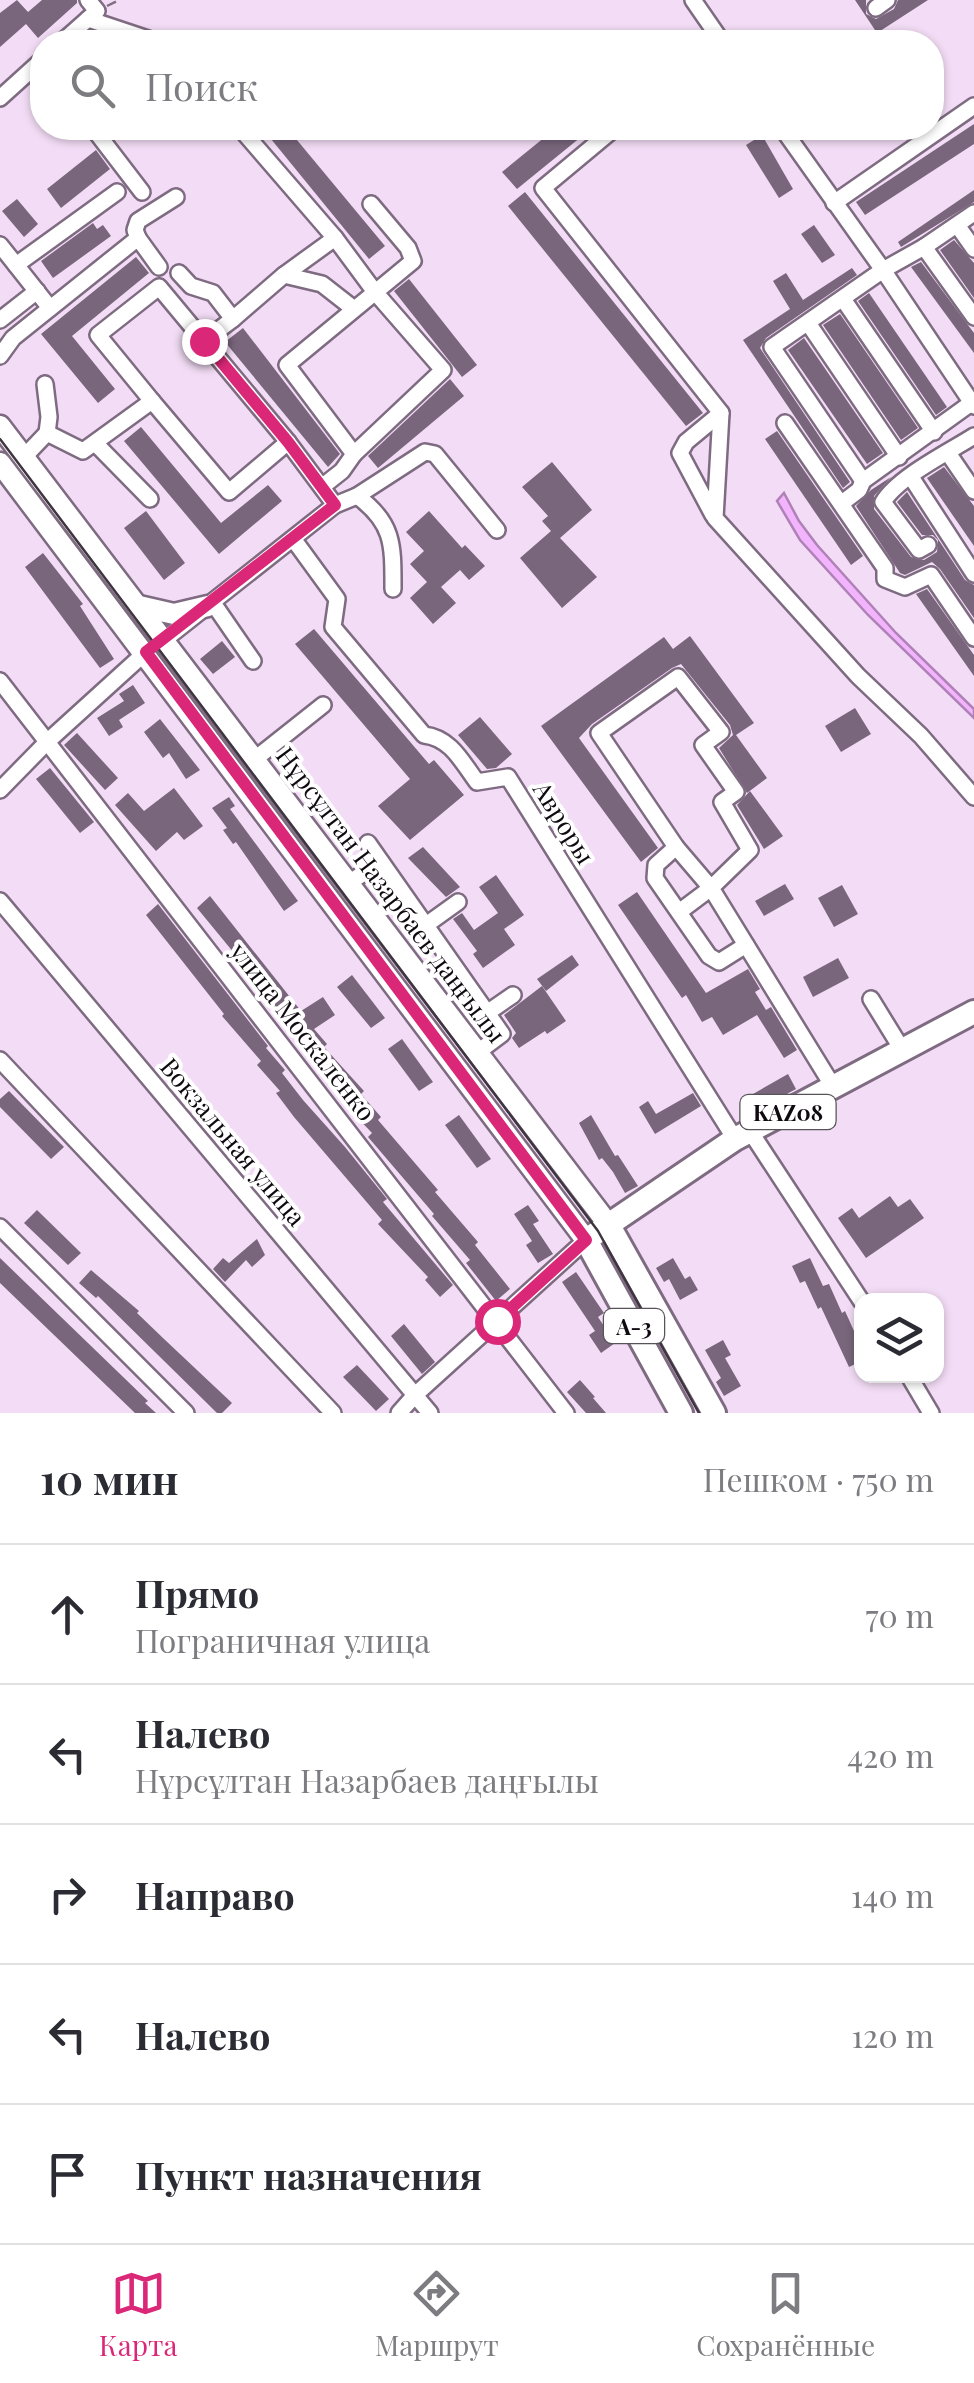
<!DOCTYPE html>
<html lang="ru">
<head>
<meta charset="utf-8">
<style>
	:root { --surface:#fff; --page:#f2f2f3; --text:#2b2b33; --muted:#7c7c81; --line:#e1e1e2; --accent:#db2777 }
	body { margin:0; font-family:"Playfair Display",serif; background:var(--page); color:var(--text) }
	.controls { position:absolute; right:30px; bottom:30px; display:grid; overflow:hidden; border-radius:20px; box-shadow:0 2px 8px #0004 }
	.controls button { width:90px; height:90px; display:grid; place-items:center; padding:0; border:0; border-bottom:2px solid var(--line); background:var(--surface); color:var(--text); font:50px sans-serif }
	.stop { position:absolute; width:30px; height:30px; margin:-22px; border:8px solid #db2777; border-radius:50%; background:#fff }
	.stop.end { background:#db2777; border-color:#fff; box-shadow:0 2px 10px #0008 }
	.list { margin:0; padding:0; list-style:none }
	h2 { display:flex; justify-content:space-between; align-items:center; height:130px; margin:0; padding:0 40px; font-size:42px }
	h2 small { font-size:32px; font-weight:400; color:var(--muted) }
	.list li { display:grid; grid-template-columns:65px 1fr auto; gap:30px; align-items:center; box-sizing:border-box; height:140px; padding:0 40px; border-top:2px solid var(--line) }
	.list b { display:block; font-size:38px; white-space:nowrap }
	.list p { margin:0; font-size:32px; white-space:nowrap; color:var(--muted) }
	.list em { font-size:32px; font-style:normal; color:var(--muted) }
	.icon { flex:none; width:55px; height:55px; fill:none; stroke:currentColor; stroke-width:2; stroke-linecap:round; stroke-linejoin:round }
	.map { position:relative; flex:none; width:974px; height:1413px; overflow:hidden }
	.search { position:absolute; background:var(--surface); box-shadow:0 2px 8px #0004; left:30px; right:30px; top:30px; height:110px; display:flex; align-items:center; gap:25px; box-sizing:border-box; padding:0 35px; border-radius:40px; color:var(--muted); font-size:38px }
	.sheet { height:830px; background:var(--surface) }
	nav { display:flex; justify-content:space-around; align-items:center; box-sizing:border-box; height:140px; border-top:2px solid var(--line); background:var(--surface); font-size:28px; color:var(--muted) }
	nav a { display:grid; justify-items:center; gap:5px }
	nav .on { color:var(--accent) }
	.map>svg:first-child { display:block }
	.water { fill:#f3b4fe; stroke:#af81b7; stroke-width:2.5 }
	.building { fill:#79667c }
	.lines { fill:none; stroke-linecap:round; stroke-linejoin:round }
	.minor-casing { stroke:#7e6b81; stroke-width:20 }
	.major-casing { stroke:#7e6b81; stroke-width:25 }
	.highway-casing { stroke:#7e6b81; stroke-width:28 }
	.path { stroke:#7d6f7f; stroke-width:2.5; stroke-dasharray:10 5; stroke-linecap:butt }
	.minor { stroke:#fff; stroke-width:15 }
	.major { stroke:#fff; stroke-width:20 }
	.highway { stroke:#fff; stroke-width:22 }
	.tram { stroke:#3e353f; stroke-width:2.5 }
	.route { stroke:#db2777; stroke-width:12 }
	.labels { text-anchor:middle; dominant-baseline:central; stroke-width:8; stroke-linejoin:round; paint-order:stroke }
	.shield { fill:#fff; stroke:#575358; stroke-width:2.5 }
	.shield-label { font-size:22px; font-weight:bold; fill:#0f0910 }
	.street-label { font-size:25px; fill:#0f0910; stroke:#fff }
</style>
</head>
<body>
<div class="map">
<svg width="974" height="1413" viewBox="0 0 974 1413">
	<rect width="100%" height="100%" fill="#f3ddf6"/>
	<path class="water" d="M784,493L799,521L817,545L896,633L974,709V718L868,615L800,540L777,501Z"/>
	<g class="building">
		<path d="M17,0L28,12L42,0H77V3L38,38L26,24L0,47V13Z"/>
		<path d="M855,0H866V14L876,19L894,9L898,0H928L877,33Z"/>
		<path d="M974,124V144L865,215L856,202Z"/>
		<path d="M262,128H287L385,246L369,259Z"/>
		<path d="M556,128H592L517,189L502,172Z"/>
		<path d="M762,135L793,189L779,198L746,145Z"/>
		<path d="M96,150L110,169L61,208L47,189Z"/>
		<path d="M974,190V202L901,247L898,242Z"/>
		<path d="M525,192L703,413L686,426L508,206Z"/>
		<path d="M17,199L38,224L24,237L2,211Z"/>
		<path d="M93,223L97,229L103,225L111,236L53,278L41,261Z"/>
		<path d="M814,225L835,255L822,263L801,234Z"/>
		<path d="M954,240L974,263V298L940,250Z"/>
		<path d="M136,257L149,273L72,336L115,389L98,403L41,334Z"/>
		<path d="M921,262L974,333V353L911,267Z"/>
		<path d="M852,268L857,275L766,338L760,348L850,482L843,488L743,340L790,309L773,281L786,273L803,300Z"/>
		<path d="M409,279L477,365L462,377L394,291Z"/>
		<path d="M869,293L947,407L936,415L858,301Z"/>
		<path d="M840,314L918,428L901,440L823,325Z"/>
		<path d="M243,328L340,454L328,467L225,342Z"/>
		<path d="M804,338L883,453L867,464L788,350Z"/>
		<path d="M450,379L464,396L378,468L368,456Z"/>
		<path d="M141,427L221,523L268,485L282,501L219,554L124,441Z"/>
		<path d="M777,431L863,556L851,565L765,439Z"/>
		<path d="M552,462L592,510L560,538L597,577L562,608L520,558L551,531L542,521L548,516L522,487Z"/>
		<path d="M944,467L974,506V546L927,478Z"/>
		<path d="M891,477L874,496V509L911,557L924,560L937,552L938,540L933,535H922L897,502L907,492L965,580L974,585V618L940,569L932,562L905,575L900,573L856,506L871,490Z"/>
		<path d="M146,511L185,563L164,580L124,528Z"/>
		<path d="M429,511L462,548L465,545L485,566L469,580L460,570L441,587L456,603L433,624L410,598L427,582L410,564L424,551L406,532Z"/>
		<path d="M43,553L83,604L80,606L114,659L100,668L25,567Z"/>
		<path d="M927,589L974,655V676L916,594Z"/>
		<path d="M314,629L429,764L434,760L464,795L410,840L378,806L410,779L295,644Z"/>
		<path d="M690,636L754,723L736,735L767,778L747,793L719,748L733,735L730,725L681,664L672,668L592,724L579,738L658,848L641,862L541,726L664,637L673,649Z"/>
		<path d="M222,641L235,657L213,674L200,659Z"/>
		<path d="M133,685L145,703L119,720L123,727L109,736L97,718L124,701L119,694Z"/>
		<path d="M855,708L871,734L841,752L825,726Z"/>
		<path d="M480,717L512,754L496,768L487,769L458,735Z"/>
		<path d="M160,719L200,770L186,779L169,753L163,758L144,732Z"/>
		<path d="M77,733L118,778L105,790L64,745Z"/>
		<path d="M50,768L94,822L80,833L36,779Z"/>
		<path d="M174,788L203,826L184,840L177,832L156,851L115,805L128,793L144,811Z"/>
		<path d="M750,791L783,836L764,849L737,805Z"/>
		<path d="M229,797L235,806L230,809L298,901L284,911L236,842L233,844L223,830L227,828L212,808Z"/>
		<path d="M423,847L460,887L446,897L408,858Z"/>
		<path d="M496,875L524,915L504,929L515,945L483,968L473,954L477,951L453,919L462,913L474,930L498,913L479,887Z"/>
		<path d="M785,884L794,899L764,916L755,901Z"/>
		<path d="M842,885L858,914L834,927L818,898Z"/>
		<path d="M637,892L706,993L748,969L760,989L755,992L766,1010L771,1007L797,1050L784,1058L757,1015L723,1035L712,1017L702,1022L686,995L682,998L618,905Z"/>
		<path d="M210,896L301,1011L323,997L335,1015L314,1029L327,1044L324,1047L364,1091L361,1094L381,1117L378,1120L438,1190L435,1192L478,1242L475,1245L510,1289L496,1301L466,1263L470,1260L432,1216L434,1214L368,1137L372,1133L352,1112L355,1109L316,1065L319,1063L259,989L262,987L197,908Z"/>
		<path d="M158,904L268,1046L266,1048L285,1070L282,1073L303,1100L345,1147L387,1199L383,1202L453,1285L440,1297L425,1280L428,1277L378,1224L382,1220L294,1117L276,1093L280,1091L257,1065L261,1061L222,1016L224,1014L146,915Z"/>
		<path d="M572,955L579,965L546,991L537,979Z"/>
		<path d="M838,958L849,978L813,997L803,977Z"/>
		<path d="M352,975L385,1018L371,1028L337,987Z"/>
		<path d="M542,986L566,1021L547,1034L545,1031L519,1048L512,1038L516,1033L504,1015Z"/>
		<path d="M402,1039L433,1082L419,1091L388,1049Z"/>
		<path d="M788,1074L796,1089L761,1108L753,1094Z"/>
		<path d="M9,1091L64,1147L51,1159L0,1107V1099Z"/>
		<path d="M693,1093L701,1106L655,1134L639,1107L648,1101L656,1114Z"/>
		<path d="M459,1115L491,1159L477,1168L445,1125Z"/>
		<path d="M591,1115L615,1156L618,1155L638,1186L625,1193L613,1172L602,1158L599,1160L579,1123Z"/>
		<path d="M890,1196L898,1207L910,1199L924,1218L866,1258L838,1218L852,1208L859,1218Z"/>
		<path d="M528,1205L539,1221L533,1224L553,1254L538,1263L526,1245L532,1241L514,1214Z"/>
		<path d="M37,1210L81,1253L68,1265L24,1223Z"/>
		<path d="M257,1239L265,1255L252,1267L246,1260L225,1282L213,1269L223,1258L229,1263Z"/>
		<path d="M0,1258L148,1401L145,1403L156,1413H135L0,1283Z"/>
		<path d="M673,1258L685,1279L690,1276L698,1290L680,1300L669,1279L664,1282L656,1268Z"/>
		<path d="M810,1258L823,1286L829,1284L842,1313L845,1311L859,1342L862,1340V1361L849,1367L821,1307L818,1309L805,1281L800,1283L792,1266Z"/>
		<path d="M91,1270L139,1311L137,1313L163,1338L232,1403L222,1413H217L98,1296L96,1298L79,1283Z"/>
		<path d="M576,1272L604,1313L598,1317L615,1343L601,1353L589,1335L595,1331L562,1282Z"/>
		<path d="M404,1324L435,1362L422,1374L391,1336Z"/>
		<path d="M723,1340L731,1355L725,1358L741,1386L724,1396L716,1382L721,1378L705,1350Z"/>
		<path d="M357,1365L389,1399L376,1411L343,1377Z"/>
		<path d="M580,1380L595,1397L593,1398L606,1413H586L567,1392Z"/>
	</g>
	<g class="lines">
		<g class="minor-casing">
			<g id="minor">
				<path d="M693,0L722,42"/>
				<path d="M876,8L887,0"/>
				<path d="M88,19L157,42"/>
				<path d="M62,42L97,11L88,0"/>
				<path d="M0,98L42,60"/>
				<path d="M93,128L142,192"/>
				<path d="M240,128L335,238L284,275"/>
				<path d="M615,128L543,188L721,413L715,518L858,676L921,736L974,797"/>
				<path d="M782,128L883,270L974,406"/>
				<path d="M834,203L974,106"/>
				<path d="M974,213L924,247L974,317"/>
				<path d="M957,225L974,249"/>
				<path d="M138,238L135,230L138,221L176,197"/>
				<path d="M335,238L375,292L443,370L354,454"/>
				<path d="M0,245L16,265L117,192"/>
				<path d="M16,265L50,308"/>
				<path d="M179,273L191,286L213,293L233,319L284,275L322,284L354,309"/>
				<path d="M843,299L934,432"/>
				<path d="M0,320L37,291"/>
				<path d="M808,323L899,457"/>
				<path d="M204,341L233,319"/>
				<path d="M0,356L13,338L138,238L159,267"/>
				<path d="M45,384L49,417L47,433"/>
				<path d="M152,401L229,492L288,442"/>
				<path d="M785,423L885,568V579L905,587L931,575L974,638"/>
				<path d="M96,444L150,499"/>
				<path d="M948,453L974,491"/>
				<path d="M24,457L47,433L83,451L152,401L98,335L159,287L288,442L335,505"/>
				<path d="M911,477L974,574"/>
				<path d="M863,481L772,347L883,270L924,247"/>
				<path d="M323,486L342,471L354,454L287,365L413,261L408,248L371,204"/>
				<path d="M357,496C394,523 393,545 393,589"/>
				<path d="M842,503L859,490L863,481L974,401"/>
				<path d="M713,515L680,453L686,442L721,413"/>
				<path d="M294,540L337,599L333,627L424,735C451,738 462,762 477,782L508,777L735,1139"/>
				<path d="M928,545L919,550L883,502C898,477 949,452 974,436"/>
				<path d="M213,603L253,661"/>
				<path d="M164,640L335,505L357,496L425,452L435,454L497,530"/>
				<path d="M0,681L566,1413"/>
				<path d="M255,759L323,705"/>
				<path d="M0,790L48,741L146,652"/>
				<path d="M368,843L502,1034L478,1052"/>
				<path d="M676,847L656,865L655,878L709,956L719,962L746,945"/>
				<path d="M350,882L381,862"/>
				<path d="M0,901L430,1413"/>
				<path d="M679,912L711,888L750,850L722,802L736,792L703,745L721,732L678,677L599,733L676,847L711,888L834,1088"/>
				<path d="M426,925L458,902"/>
				<path d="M871,999L903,1051"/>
				<path d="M487,1013L513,995"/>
				<path d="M0,1060L333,1413"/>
				<path d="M750,1131L862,1302"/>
				<path d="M0,1227L186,1413"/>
				<path d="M909,1376L931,1413"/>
				<path d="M399,1413L415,1395L586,1240"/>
			</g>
		</g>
		<g class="major-casing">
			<g id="major">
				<path d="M0,426L608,1224"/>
				<path d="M0,463L586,1240"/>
				<path d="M139,606L174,614L208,606"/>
			</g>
		</g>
		<g class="highway-casing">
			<g id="highway">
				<path d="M608,1224L714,1413"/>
				<path d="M681,1413L586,1240L735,1139L974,1012"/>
			</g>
		</g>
		<path class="path" d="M107,6L119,0"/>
		<use href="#minor" class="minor"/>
		<use href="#major" class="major"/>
		<use href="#highway" class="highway"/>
		<path class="tram" d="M0,439L598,1231L699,1413"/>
	</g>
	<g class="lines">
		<path class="route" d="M204,341L288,442L335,505L146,652L586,1240L497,1321"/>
	</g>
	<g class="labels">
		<g class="shield">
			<rect x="740.5" y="1095" width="95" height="34" rx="8"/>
			<rect x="604" y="1309" width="60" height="34" rx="8"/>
		</g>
		<g class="shield-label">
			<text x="788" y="1112">KAZ08</text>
			<text x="634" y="1326">А-3</text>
		</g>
		<g class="street-label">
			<text transform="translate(565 822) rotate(58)">Авроры</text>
			<text transform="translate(392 894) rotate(53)">Нұрсұлтан Назарбаев даңғылы</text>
			<text transform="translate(304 1031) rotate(52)">улица Москаленко</text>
			<text transform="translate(234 1141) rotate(50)">Вокзальная улица</text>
		</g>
	</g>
</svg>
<div class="controls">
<button><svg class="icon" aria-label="layers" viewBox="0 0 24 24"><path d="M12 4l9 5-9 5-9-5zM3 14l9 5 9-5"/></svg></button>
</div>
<div class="stop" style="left:497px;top:1321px"></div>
<div class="stop end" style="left:204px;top:341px"></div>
<div class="search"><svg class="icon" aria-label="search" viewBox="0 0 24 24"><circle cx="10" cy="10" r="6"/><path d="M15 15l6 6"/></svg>Поиск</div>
</div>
<section class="sheet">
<h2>10 мин<small>Пешком · 750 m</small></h2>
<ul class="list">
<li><svg class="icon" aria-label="ahead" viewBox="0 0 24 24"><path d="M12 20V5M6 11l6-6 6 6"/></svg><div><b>Прямо</b><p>Пограничная улица</p></div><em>70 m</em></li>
<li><svg class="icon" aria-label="left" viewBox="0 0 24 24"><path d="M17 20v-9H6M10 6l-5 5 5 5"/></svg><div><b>Налево</b><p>Нұрсұлтан Назарбаев даңғылы</p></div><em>420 m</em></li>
<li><svg class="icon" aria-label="right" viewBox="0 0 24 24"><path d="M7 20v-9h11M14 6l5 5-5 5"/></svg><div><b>Направо</b></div><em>140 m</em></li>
<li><svg class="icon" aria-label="left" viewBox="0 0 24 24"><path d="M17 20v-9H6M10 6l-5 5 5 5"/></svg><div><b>Налево</b></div><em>120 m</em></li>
<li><svg class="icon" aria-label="arrive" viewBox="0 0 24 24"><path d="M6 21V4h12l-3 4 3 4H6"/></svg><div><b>Пункт назначения</b></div></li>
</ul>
</section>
<nav>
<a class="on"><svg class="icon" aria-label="map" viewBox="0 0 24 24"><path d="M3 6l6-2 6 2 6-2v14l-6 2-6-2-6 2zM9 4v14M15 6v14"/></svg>Карта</a>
<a><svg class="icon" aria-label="directions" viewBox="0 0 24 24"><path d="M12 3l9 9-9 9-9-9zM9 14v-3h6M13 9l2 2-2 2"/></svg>Маршрут</a>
<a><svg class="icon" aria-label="saved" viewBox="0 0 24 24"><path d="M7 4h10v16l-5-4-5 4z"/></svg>Сохранённые</a>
</nav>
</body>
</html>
